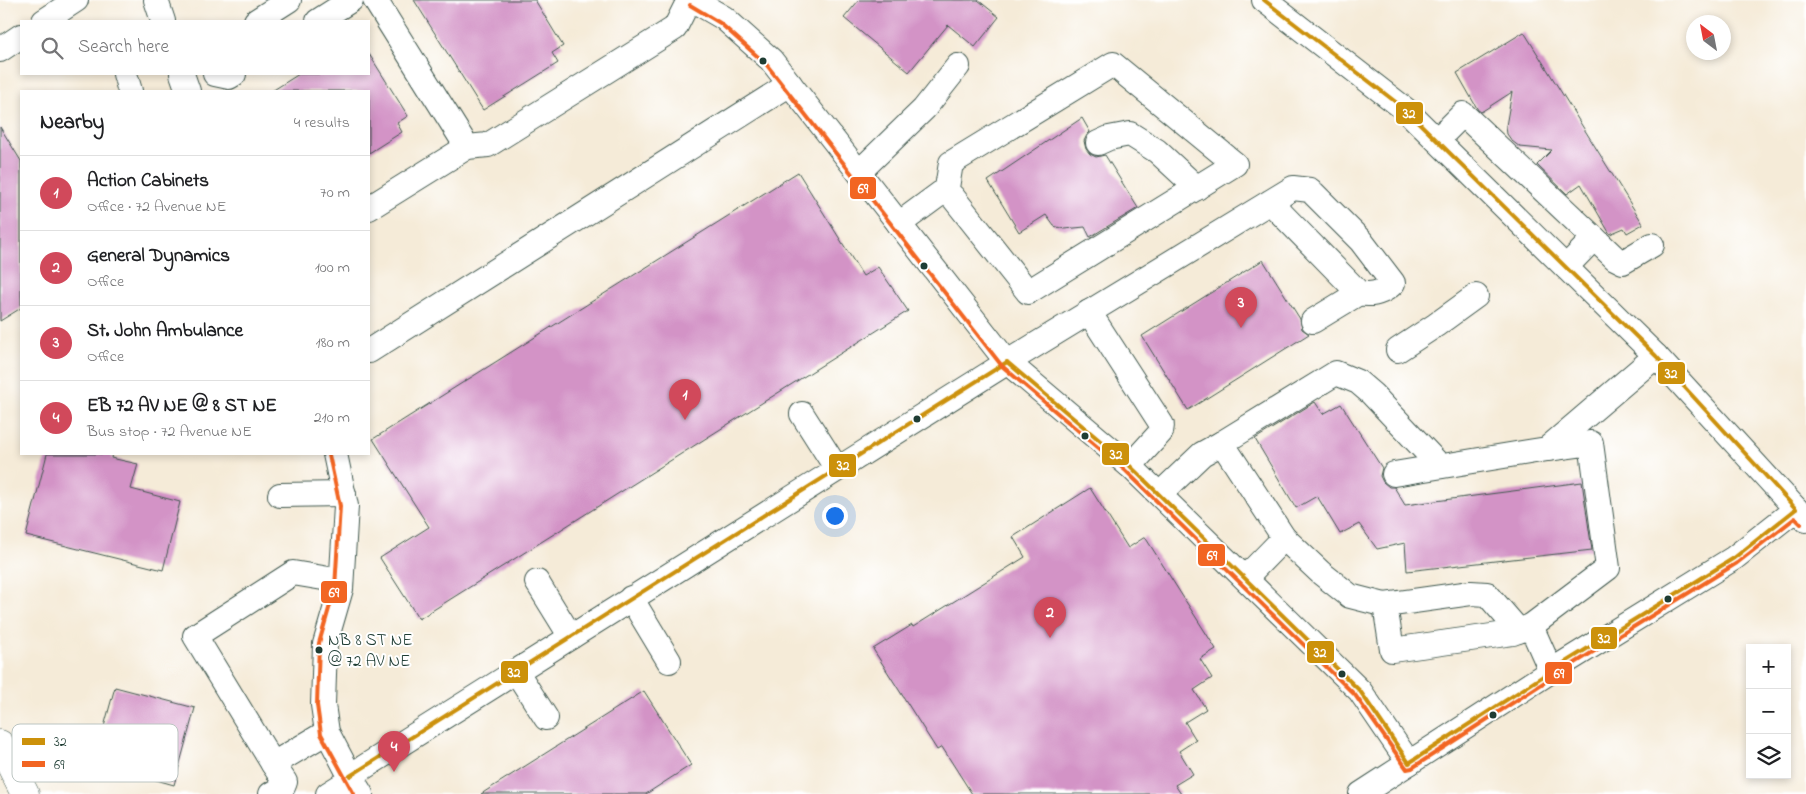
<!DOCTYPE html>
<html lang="en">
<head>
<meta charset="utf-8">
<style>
	:root { --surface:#fff; --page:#f2f2f2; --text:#202124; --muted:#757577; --line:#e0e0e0; --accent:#d1495b }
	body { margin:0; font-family:"Indie Flower",sans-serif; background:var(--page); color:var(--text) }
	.controls { position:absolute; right:15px; bottom:15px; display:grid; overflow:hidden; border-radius:0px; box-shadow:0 2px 8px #0003 }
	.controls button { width:45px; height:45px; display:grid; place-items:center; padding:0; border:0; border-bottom:1px solid var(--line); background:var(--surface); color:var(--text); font:25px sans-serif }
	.compass { position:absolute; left:1686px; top:15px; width:45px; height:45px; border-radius:50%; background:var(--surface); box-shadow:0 2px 8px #0003; rotate:328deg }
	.you { position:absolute; left:834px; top:515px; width:18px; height:18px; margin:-12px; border:4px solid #fff; border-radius:50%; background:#1a73e8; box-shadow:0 0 0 8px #1a73e833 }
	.badge { display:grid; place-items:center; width:32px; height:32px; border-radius:50%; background:var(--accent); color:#fff; font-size:16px; font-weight:700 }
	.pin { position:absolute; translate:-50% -41px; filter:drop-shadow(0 1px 2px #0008) }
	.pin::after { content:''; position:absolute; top:26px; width:18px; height:15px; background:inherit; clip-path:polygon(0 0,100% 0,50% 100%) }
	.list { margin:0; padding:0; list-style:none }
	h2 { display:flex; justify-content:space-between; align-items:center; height:65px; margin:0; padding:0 20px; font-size:21px }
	h2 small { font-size:16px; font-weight:400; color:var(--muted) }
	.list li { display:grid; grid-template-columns:32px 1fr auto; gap:15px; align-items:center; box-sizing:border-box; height:75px; padding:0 20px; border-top:1px solid var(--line) }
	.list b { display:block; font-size:19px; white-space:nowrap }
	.list p { margin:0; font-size:16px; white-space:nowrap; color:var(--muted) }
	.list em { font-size:16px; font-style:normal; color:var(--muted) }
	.icon { flex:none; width:28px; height:28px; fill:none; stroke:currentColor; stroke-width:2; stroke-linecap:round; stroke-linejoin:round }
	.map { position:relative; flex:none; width:1806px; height:794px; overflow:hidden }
	.search { position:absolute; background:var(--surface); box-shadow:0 2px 8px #0003; left:20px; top:20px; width:350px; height:55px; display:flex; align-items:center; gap:12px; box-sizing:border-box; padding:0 18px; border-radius:0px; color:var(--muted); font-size:19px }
	.panel { position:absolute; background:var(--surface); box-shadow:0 2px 8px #0003; left:20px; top:90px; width:350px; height:365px; border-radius:0px }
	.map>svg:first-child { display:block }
	.building { fill:#d393c6 }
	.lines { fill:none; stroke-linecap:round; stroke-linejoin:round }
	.minor-casing { stroke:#3f574d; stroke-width:26 }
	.highway-casing { stroke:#3f574d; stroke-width:29 }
	.minor { stroke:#fff; stroke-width:24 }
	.highway { stroke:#fff; stroke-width:28 }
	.bus-1-casing { stroke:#fff; stroke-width:8 }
	.bus-2-casing { stroke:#fff; stroke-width:8 }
	.bus-1 { stroke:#cc910a; stroke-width:4 }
	.bus-2 { stroke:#f26522; stroke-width:4 }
	.bus-dot { fill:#1f3d34; stroke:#fff; stroke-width:2 }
	.labels { text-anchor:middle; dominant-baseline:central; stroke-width:4; stroke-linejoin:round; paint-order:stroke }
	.bus-label { font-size:17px; fill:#1f3d34; stroke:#fff; text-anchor:start }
	.key { fill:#fff; stroke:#bcc5c2; stroke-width:1 }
	.key-label { font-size:14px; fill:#1f3d34 }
	.line-badge { stroke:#fff; stroke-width:2 }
	.badge-label { font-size:14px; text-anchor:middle; font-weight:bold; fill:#fff }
</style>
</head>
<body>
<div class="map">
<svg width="1806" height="794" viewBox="0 0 1806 794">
	<rect width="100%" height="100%" fill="#fff"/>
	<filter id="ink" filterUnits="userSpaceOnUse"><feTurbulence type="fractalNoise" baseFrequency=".02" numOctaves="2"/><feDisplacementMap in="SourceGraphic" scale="10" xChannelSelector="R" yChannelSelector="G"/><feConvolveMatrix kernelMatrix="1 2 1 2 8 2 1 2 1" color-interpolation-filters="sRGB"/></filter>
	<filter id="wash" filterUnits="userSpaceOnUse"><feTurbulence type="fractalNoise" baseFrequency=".0096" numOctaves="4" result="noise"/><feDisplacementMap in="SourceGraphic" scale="20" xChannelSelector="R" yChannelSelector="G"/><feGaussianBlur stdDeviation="1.12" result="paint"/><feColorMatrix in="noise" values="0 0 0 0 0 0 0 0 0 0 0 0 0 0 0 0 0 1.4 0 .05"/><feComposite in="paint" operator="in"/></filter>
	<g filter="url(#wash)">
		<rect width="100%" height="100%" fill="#f5ebd8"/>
		<g id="blocks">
			<g class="building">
				<path d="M414,0H535L563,46L552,53L558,63L483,110Z"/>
				<path d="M859,0H978L999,17L975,47L948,25L909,72L844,18Z"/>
				<path d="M1524,32L1643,224L1627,233L1624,228L1610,234L1581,184L1567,194L1537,165L1552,150L1520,147L1512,141L1507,134L1506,126L1512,92L1481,112L1478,110L1457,73Z"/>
				<path d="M369,54L408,116L397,123L402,132L369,153V91H272L299,74H369Z"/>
				<path d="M1082,118L1090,132L1087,135L1084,141L1086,149L1090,154L1096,157L1105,155L1138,208L1090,237L1085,227L1064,229L1054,226L1046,215L1019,232L988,181Z"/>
				<path d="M0,127L21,161V308L0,321Z"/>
				<path d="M798,172L863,276L878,267L908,311L419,619L380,558L429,527L373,439Z"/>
				<path d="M1263,260L1300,319L1302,329L1309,334L1188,410L1142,336Z"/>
				<path d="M1315,402L1323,414L1341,404L1382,468L1380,476L1383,482L1389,487H1394L1405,505L1582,482L1592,550L1407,571L1405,543L1377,549L1359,524L1340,534L1317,496L1296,508L1255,439Z"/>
				<path d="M47,454H112L111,458L138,464L131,489L180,502L163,570L26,536Z"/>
				<path d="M1090,488L1128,548L1145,537L1216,649L1200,659L1212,678L1194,690L1206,709L1185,722L1196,740L1179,751L1193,774L1175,785L1181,794H972L942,747L937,750L873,649L912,625L913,627L1025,557L1013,537Z"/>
				<path d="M115,687L195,708L174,785L135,774L143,744L102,734Z"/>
				<path d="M644,691L691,765L646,794H481Z"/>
			</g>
		</g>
	</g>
	<g filter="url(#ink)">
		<use href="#blocks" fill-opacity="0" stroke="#3f574d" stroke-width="1"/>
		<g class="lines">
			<g class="minor-casing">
				<g id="minor">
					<path d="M156,0L163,21"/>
					<path d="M375,0L467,147"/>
					<path d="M693,0L724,18L771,60L1007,362L1130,466L1360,691L1409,763"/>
					<path d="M1264,0L1406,110L1656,356L1806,520"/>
					<path d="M44,21L76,0"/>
					<path d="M256,21L289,0"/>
					<path d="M318,21L351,0"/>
					<path d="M0,50L21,36"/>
					<path d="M125,74L130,91"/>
					<path d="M182,74L188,91"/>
					<path d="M215,74L229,77L234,74"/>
					<path d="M1437,140L1463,114L1594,238L1566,267"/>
					<path d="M1098,143L1109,138L1130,134L1157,151L1197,188"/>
					<path d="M859,172L924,109L958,66"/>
					<path d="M369,208L467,147L488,145L675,28L689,0"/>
					<path d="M899,224L941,193L952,196L1028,292L1235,164L1113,64L951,163L946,194"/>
					<path d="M1594,238L1615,258L1623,262L1652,245"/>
					<path d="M1089,312L1162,425L1161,432L1130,466"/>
					<path d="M1313,321L1359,293"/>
					<path d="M1398,350L1436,325L1476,296"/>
					<path d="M369,351L790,84"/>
					<path d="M802,414L837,469"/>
					<path d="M335,454L346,506L341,589L325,644L323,705L327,732L350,776L361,794"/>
					<path d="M1440,466L1372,394L1358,382L1336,373L1222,443L1284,538L1321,573L1350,596L1385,605L1392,650L1513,633L1531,626L1608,568L1591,443L1547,449"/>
					<path d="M1394,474L1547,449L1656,356"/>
					<path d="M1160,494L1202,454L1222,443"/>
					<path d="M280,495L344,494"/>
					<path d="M1245,578L1284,538"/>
					<path d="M537,582L571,637"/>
					<path d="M631,598L669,661"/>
					<path d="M1385,605L1471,593L1487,594L1519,631"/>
					<path d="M1531,626L1551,671"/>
					<path d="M516,671L546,718"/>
					<path d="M327,732L273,764L195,636L293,573L341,581"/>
					<path d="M350,776L1019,355L1293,188L1310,190L1361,241L1393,283C1383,293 1372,296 1359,293L1270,202"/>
					<path d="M271,794L283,787L285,782L273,764"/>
					<path d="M328,794L352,779"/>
					<path d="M1361,794L1551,671L1734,558L1796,509"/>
				</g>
			</g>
			<g class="highway-casing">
				<path id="highway" d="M0,744L25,794"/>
			</g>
			<use href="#minor" class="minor"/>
			<use href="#highway" class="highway"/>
			<g class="bus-1-casing">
				<g id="bus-1">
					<path d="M1264,0L1406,110L1656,356L1796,509"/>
					<path d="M1007,362L1130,466L1360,691L1409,763"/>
					<path d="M1409,763L1551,671L1734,558L1796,509"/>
					<path d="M350,776L1007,362"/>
				</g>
			</g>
			<g class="bus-2-casing">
				<g id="bus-2">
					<path d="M690,5L720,23L766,64L1002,366L1126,471L1355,695L1407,769L1412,768L1554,676L1737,563L1795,518L1801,524"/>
					<path d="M329,455L340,506L335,588L319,643L317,705L321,734L354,794"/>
				</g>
			</g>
			<use href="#bus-1" class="bus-1"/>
			<use href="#bus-2" class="bus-2"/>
		</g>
	</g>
	<g class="bus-dot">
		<circle cx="763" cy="61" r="4.5"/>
		<circle cx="924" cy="266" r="4.5"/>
		<circle cx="917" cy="419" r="4.5"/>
		<circle cx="1085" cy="436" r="4.5"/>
		<circle cx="1668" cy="599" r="4.5"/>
		<circle cx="319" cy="650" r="4.5"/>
		<circle cx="1342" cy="674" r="4.5"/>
		<circle cx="1493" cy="715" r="4.5"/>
	</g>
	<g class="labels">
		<g class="bus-label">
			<text x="328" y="640">NB 8 ST NE<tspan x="328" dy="21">@ 72 AV NE</tspan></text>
		</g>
	</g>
	<rect x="12" y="724" width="166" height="58" rx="8" class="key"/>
	<rect x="22" y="738" width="23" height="7" fill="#cc910a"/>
	<rect x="22" y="761" width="23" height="6" fill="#f26522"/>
	<g class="key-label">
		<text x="54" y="746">32</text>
		<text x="54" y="769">69</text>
	</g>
	<g class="line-badge">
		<rect x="1395" y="101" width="29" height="24" rx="5" fill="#cc910a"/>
		<rect x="849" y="176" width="28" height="24" rx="5" fill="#f26522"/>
		<rect x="1657" y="361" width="29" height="24" rx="5" fill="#cc910a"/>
		<rect x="1101" y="442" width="29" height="24" rx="5" fill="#cc910a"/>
		<rect x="828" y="453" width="29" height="25" rx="5" fill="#cc910a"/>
		<rect x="1197" y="543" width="29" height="24" rx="5" fill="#f26522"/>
		<rect x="320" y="580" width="28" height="24" rx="5" fill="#f26522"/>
		<rect x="1590" y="626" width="28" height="24" rx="5" fill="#cc910a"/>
		<rect x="1306" y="640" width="29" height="24" rx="5" fill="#cc910a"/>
		<rect x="500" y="660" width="29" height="24" rx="5" fill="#cc910a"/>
		<rect x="1544" y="661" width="29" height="24" rx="5" fill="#f26522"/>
	</g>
	<g class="badge-label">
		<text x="1409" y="118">32</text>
		<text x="863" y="193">69</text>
		<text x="1671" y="378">32</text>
		<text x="1116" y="459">32</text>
		<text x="843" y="470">32</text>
		<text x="1212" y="560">69</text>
		<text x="334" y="597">69</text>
		<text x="1604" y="643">32</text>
		<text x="1320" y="657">32</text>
		<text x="514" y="677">32</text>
		<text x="1559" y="678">69</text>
	</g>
</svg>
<div class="controls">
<button>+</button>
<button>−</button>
<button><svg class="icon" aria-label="layers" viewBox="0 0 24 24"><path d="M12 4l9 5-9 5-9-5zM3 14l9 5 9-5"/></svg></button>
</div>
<svg class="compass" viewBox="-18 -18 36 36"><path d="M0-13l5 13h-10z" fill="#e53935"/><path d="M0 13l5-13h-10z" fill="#757577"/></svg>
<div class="you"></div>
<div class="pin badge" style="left:685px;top:420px">1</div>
<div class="pin badge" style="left:1050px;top:638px">2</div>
<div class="pin badge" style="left:1241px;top:328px">3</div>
<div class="pin badge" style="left:394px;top:772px">4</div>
<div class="search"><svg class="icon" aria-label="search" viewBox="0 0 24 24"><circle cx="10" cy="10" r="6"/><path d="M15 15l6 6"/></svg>Search here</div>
<section class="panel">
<h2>Nearby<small>4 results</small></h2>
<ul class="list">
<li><span class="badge">1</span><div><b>Action Cabinets</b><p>Office · 72 Avenue NE</p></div><em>70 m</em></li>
<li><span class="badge">2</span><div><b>General Dynamics</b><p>Office</p></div><em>100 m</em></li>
<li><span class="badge">3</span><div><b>St. John Ambulance</b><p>Office</p></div><em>180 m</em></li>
<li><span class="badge">4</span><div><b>EB 72 AV NE @ 8 ST NE</b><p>Bus stop · 72 Avenue NE</p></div><em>210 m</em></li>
</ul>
</section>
</div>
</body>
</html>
